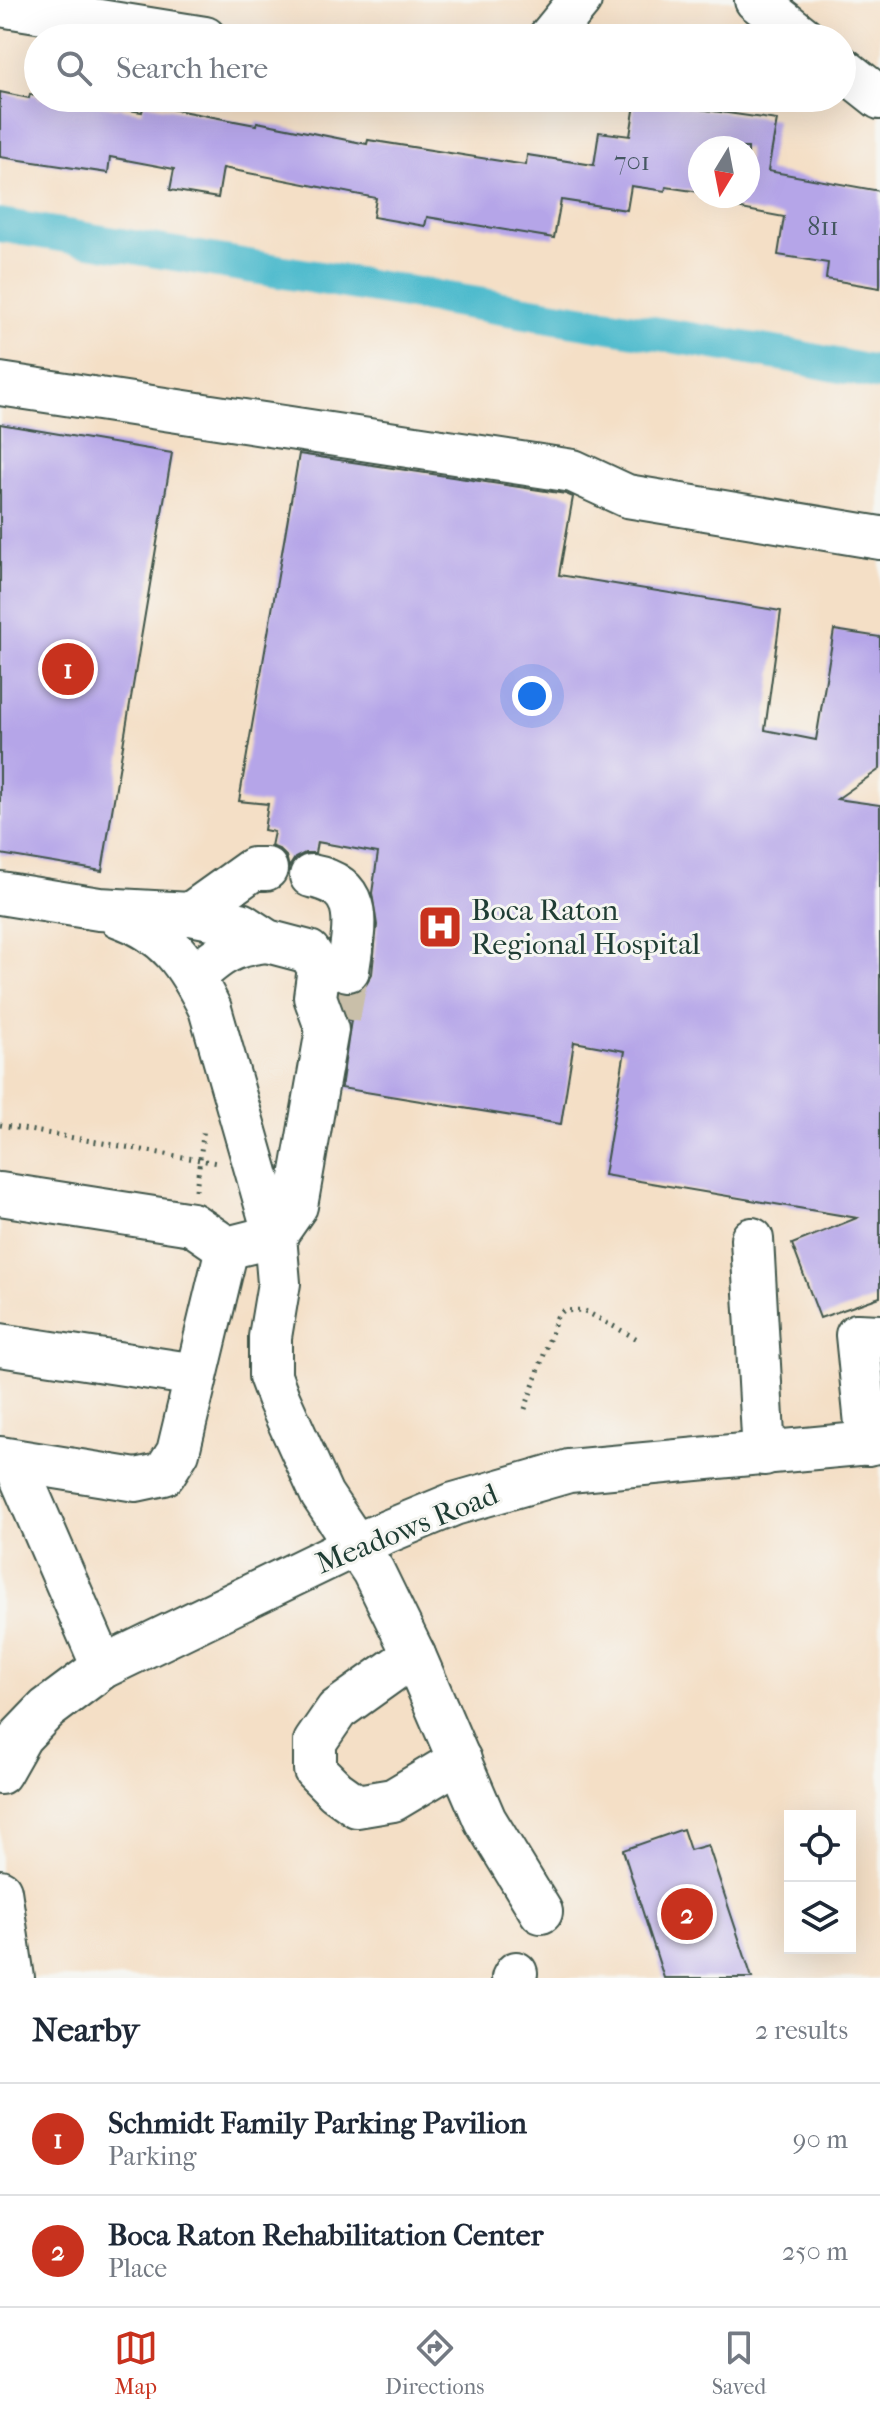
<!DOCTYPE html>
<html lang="en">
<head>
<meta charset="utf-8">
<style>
	:root { --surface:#fff; --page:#f6f6f7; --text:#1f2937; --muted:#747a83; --line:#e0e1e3; --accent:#c8321e }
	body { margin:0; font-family:"IM FELL French Canon",serif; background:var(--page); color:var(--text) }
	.controls { position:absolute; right:24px; bottom:24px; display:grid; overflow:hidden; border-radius:0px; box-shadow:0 8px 32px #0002 }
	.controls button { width:72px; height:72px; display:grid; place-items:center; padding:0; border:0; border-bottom:2px solid var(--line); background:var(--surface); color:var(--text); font:40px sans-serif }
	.compass { position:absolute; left:688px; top:136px; width:72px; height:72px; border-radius:50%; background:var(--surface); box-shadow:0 8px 32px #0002; rotate:190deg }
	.you { position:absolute; left:532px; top:696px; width:28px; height:28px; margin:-20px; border:6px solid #fff; border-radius:50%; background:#1a73e8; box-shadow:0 0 0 12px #1a73e833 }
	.badge { display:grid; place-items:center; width:52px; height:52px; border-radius:50%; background:var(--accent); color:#fff; font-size:26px; font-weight:700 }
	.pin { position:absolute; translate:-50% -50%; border:4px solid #fff; box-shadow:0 2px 8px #0006 }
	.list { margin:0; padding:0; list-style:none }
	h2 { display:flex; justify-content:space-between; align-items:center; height:104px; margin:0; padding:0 32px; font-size:34px }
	h2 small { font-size:26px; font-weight:400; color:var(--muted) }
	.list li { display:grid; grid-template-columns:52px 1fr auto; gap:24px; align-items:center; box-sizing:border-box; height:112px; padding:0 32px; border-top:2px solid var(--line) }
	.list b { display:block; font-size:30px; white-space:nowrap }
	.list p { margin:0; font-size:26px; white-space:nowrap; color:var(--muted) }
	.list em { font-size:26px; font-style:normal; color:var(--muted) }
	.icon { flex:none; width:44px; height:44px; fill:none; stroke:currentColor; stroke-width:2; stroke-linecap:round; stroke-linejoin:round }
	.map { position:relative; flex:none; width:880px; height:1978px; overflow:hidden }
	.search { position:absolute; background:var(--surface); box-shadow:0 8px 32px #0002; left:24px; right:24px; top:24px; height:88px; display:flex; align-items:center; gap:20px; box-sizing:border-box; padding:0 28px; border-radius:44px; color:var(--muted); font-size:30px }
	.sheet { height:328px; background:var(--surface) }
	nav { display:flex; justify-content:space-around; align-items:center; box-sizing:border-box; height:112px; border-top:2px solid var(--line); background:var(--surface); font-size:22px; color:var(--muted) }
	nav a { display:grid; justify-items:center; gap:4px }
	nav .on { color:var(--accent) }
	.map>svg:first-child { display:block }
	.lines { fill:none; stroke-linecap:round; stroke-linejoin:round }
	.canal { stroke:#50bbcd; stroke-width:34 }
	.building { fill:#b5a5e8 }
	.minor-tunnel { stroke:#c9bfa9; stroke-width:42; stroke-dasharray:42 21; stroke-linecap:butt }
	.minor-casing { stroke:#3f554a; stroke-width:46 }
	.path { stroke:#3f554a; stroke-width:5; stroke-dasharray:2 6; stroke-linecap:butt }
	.minor { stroke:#fff; stroke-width:42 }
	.labels { text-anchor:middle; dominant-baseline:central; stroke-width:6; stroke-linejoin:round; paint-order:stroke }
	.number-label { font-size:26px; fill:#445761 }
	.poi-label { font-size:30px; fill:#1f3d34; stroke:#f6f6f2; text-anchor:start }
	.street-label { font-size:30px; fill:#1f3d34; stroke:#f6f6f2 }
</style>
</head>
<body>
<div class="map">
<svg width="880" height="1978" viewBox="0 0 880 1978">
	<rect width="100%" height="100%" fill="#f6f6f2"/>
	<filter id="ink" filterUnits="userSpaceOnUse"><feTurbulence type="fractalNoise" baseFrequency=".0125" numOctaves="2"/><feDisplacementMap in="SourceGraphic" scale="16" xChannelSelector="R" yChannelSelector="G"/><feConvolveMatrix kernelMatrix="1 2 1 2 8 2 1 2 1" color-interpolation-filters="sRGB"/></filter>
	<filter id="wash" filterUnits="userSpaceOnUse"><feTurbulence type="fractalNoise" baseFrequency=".006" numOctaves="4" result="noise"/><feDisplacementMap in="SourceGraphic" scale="32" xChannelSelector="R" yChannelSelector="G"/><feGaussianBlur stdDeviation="1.8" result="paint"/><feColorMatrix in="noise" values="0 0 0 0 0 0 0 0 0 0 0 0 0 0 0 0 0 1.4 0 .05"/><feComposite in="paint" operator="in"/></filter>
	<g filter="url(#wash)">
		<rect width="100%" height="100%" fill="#f4dfc6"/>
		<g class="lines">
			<path class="canal" d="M0,225L792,356L880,374"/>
		</g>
		<g id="blocks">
			<g class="building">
				<path d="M0,92L29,98L30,94L38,96V98H53L142,112L144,104L256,125L257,122L367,144L368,140L526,165L527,155L594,165L599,132L630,136L636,98H680L678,106L777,120L768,171L880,191V288L826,279L828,263L778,255L784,217L731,207L732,198L723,196H748V148H700V192L666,187L665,191L631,186L627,210L561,200L554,238L427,217L425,226L373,217L376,198L223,168L218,198L170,190L174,169L110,157L108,173L0,157Z"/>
				<path d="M0,424L172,453L102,871L0,854Z"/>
				<path d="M299,454L566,494L573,497L559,575L781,611L765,730L816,740L834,630L880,637V769L837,799L880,805V1297L820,1318L792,1244L857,1218L604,1175L625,1051L574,1042L561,1124L341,1088L351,1020H349L340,992H358L366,985L372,974L377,925L372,893L378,853L317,842L315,853H305L295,858L289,867L286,856L279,849L271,846L274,832L264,830L268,804L239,801Z"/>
				<path d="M683,1829L690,1850L708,1845L752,1978H664L623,1850Z"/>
			</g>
		</g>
	</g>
	<g filter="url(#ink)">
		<use href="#blocks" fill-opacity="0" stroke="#3f554a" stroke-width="2"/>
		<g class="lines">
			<path class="minor-tunnel" d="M339,1018L348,970"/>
			<g class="minor-casing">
				<g id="minor">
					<path d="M756,0L804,38"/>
					<path d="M0,5L205,38"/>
					<path d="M549,38L580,0"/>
					<path d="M842,68L880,98"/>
					<path d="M0,384L573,471L627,496L880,538"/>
					<path d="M311,876C366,886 354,926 348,970"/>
					<path d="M0,893L99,909L190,914L241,924L267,941L309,952L319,968L315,997L327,1030L296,1206L275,1236"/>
					<path d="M190,914L253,869H266"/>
					<path d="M119,916C168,933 188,964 210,1009L275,1236"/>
					<path d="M194,977C220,953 232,945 267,941"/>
					<path d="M0,1194L192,1224L227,1248"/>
					<path d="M752,1239L764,1454"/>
					<path d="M0,1345L196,1375"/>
					<path d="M868,1444L857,1335L880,1336"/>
					<path d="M0,1458L136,1480L164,1474L178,1452L227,1248L275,1236L279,1283L270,1337V1376L279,1400L322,1495L373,1571L414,1655L485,1820L541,1912"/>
					<path d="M14,1461L103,1667"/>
					<path d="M414,1655L337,1710L315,1742V1770L336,1791L357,1806L393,1800L460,1760"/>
					<path d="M0,1773L21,1736L47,1709L103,1667L355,1545L454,1504L569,1471L880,1442"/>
					<path d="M0,1891L13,1978"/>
					<path d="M513,1978L516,1973"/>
				</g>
			</g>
			<g class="path">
				<path d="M0,1125L217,1163"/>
				<path d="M196,1190L204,1128"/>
				<path d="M525,1409L557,1317L563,1311L583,1310L641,1341"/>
			</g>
			<use href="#minor" class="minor"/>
		</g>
	</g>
	<defs>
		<g id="hospital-square" transform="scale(2.3)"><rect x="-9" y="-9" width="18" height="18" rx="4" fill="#c8321e" stroke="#f6f6f2"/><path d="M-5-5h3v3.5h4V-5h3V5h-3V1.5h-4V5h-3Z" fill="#fff"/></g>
	</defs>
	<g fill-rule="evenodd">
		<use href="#hospital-square" x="440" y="927"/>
	</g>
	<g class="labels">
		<g class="number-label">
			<text x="632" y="161">701</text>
			<text x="823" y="226">811</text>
		</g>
		<g class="poi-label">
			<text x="471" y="910">Boca Raton<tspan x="471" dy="34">Regional Hospital</tspan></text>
		</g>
		<g class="street-label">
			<text transform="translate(407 1529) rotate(-22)">Meadows Road</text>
		</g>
	</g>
</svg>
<div class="controls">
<button><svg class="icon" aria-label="locate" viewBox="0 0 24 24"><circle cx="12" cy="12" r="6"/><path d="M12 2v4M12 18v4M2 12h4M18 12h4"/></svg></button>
<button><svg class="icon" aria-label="layers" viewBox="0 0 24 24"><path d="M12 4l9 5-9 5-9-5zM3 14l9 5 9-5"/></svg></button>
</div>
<svg class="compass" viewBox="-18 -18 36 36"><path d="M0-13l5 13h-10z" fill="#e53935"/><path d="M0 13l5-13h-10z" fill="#747a83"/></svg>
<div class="you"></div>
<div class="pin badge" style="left:68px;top:669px">1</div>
<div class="pin badge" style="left:687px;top:1914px">2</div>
<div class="search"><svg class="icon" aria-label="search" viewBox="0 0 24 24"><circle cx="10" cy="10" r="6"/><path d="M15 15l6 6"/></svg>Search here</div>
</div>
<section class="sheet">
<h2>Nearby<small>2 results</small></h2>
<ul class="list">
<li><span class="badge">1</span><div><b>Schmidt Family Parking Pavilion</b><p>Parking</p></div><em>90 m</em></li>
<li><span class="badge">2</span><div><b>Boca Raton Rehabilitation Center</b><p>Place</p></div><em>250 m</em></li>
</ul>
</section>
<nav>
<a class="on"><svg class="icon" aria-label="map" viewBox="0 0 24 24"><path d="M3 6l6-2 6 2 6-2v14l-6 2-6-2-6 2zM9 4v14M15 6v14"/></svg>Map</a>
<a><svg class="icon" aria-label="directions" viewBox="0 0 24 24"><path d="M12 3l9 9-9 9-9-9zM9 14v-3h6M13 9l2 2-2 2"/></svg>Directions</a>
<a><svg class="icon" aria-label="saved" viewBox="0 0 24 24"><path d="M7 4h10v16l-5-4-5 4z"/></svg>Saved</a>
</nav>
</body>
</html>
